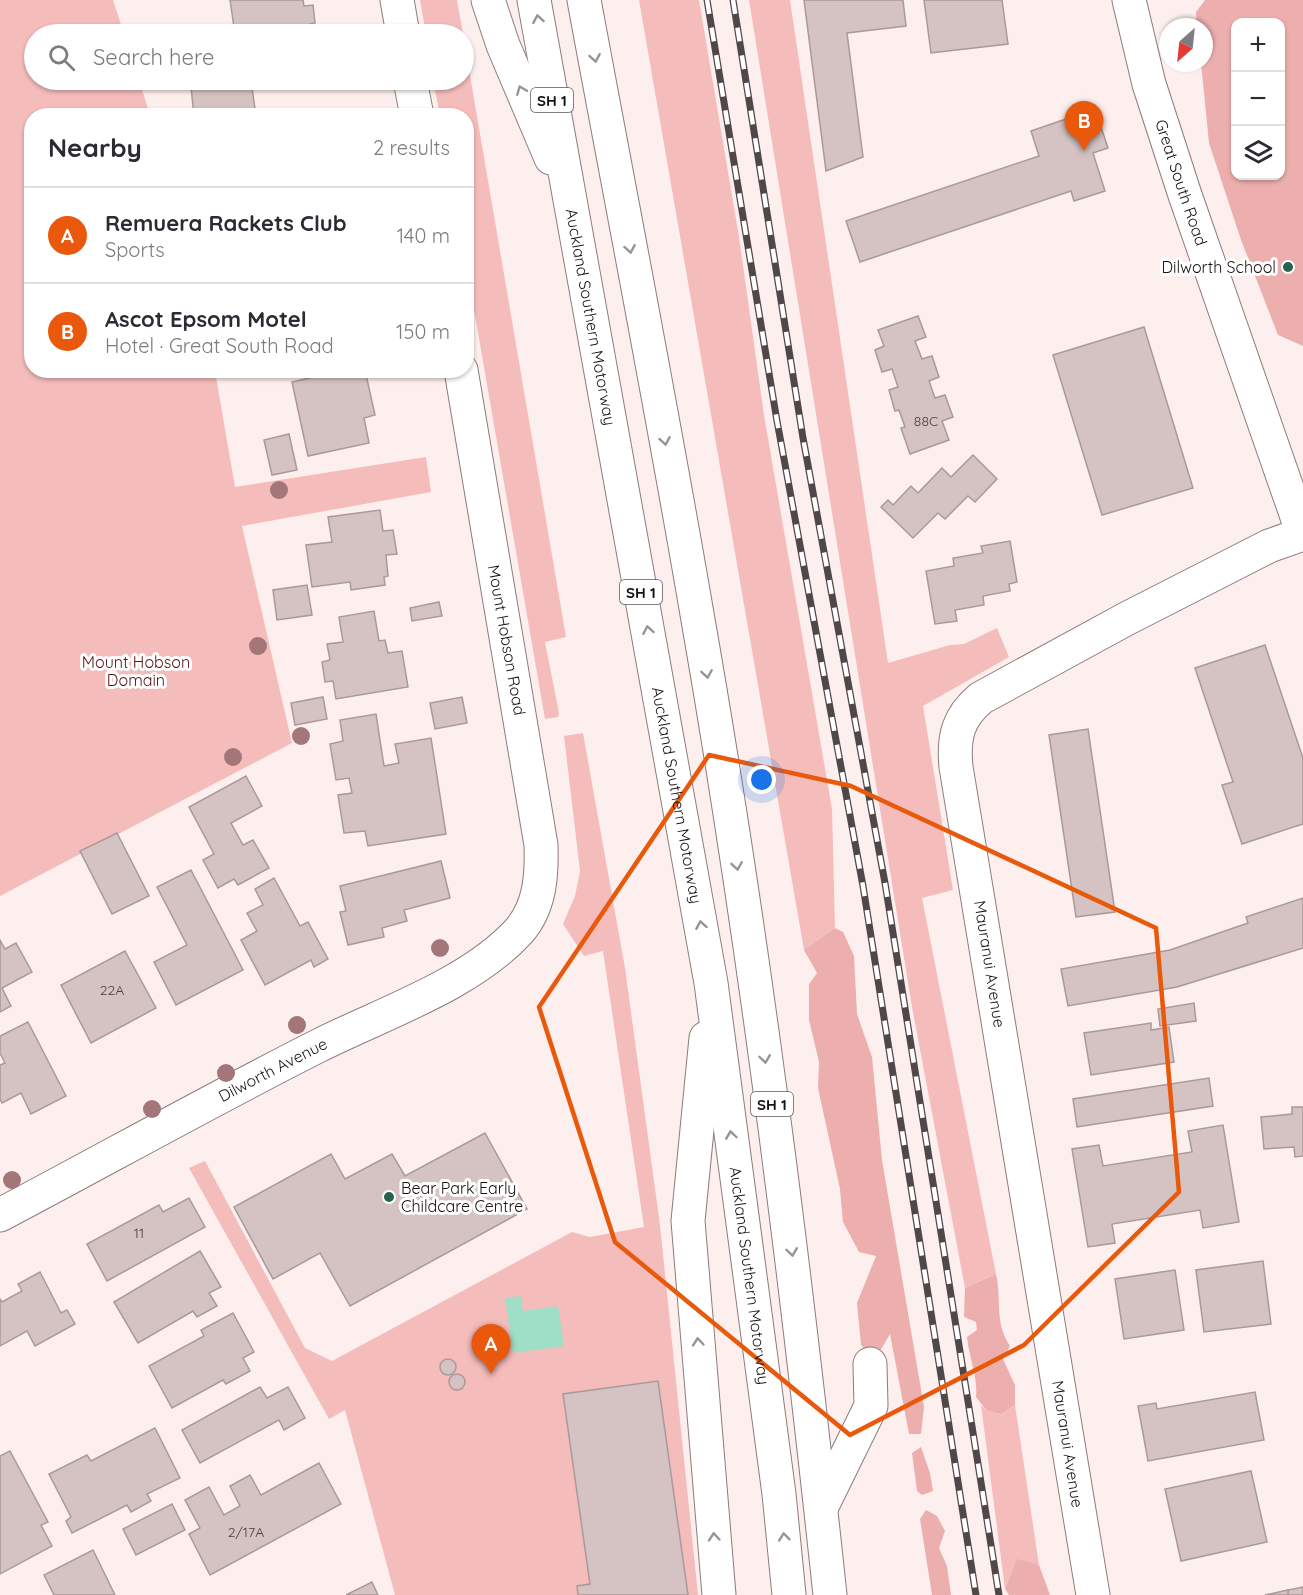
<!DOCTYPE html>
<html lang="en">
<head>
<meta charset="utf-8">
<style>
	:root { --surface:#fff; --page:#f7f7f7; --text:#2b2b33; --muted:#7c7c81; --line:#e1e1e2; --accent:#ea580c }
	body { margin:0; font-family:Quicksand,sans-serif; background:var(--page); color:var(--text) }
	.controls { position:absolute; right:18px; top:18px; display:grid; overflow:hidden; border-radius:12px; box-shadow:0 2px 4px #0004 }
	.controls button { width:54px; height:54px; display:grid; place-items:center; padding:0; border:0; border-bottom:2px solid var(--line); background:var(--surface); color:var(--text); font:30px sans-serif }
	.compass { position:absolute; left:1159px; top:18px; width:54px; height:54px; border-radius:50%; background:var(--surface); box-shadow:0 2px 4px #0004; rotate:207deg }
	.you { position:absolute; left:762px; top:780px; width:21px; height:21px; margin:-15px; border:4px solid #fff; border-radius:50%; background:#1a73e8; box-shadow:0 0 0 9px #1a73e833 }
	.badge { display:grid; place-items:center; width:39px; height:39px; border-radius:50%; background:var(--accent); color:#fff; font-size:20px; font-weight:700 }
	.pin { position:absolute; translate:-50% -50px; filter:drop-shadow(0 2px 3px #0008) }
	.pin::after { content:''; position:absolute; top:32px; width:21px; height:18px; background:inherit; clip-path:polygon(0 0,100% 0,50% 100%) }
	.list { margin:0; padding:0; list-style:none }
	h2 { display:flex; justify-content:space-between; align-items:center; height:78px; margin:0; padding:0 24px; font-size:26px }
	h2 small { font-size:20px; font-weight:400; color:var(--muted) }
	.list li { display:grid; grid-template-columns:39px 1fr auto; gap:18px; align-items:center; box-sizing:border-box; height:96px; padding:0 24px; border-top:2px solid var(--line) }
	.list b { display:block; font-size:22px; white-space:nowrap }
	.list p { margin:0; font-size:20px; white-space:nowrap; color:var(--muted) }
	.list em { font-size:20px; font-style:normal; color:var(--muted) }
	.icon { flex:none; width:33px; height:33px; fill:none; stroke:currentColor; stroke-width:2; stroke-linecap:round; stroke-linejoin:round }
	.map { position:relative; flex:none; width:1303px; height:1595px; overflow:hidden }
	.search { position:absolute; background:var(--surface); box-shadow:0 2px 4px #0004; left:24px; top:24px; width:450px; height:66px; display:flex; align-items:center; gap:15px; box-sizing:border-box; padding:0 21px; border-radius:33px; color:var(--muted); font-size:22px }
	.panel { position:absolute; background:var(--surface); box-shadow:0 2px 4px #0004; left:24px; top:108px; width:450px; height:270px; border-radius:24px }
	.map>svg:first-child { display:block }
	.green { fill:#f4bcbb }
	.forest { fill:#ecafae; fill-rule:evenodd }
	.water { fill:#9fdec7 }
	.building { fill:#d5c3c3; stroke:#aa9998; stroke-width:1.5 }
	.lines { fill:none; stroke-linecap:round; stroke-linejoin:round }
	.minor-casing { stroke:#8c7c7b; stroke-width:35 }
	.major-casing { stroke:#8c7c7b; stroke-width:35 }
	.highway-casing { stroke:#8c7c7b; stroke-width:35 }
	.minor { stroke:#fff; stroke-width:33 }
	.major { stroke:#fff; stroke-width:33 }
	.highway { stroke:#fff; stroke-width:33 }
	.rail-casing { stroke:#504848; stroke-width:7 }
	.rail { stroke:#fff; stroke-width:4.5; stroke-dasharray:14; stroke-linecap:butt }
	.tree { fill:#a37679 }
	.oneway { stroke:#979494 }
	.marked { fill:none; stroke:#e8590c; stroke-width:4.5; stroke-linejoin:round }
	.poi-dot { fill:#256350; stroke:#fff; stroke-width:2 }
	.labels { text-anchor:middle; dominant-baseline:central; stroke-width:6; stroke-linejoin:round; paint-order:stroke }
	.number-label { font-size:14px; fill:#473e3e }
	.shield { fill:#fff; stroke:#5d5959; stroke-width:1.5 }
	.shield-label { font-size:15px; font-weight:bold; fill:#181212 }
	.street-label { font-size:16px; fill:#181212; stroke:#fff }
	.poi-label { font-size:16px; fill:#181212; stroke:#fff; text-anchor:end }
	.park-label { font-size:16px; fill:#5a131a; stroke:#fff }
</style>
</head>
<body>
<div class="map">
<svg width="1303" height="1595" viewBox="0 0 1303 1595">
	<rect width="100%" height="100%" fill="#fdefee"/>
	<g class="green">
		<path d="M0,0H113L124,34H34V80H139L150,115L32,116V370L215,371L235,487L426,457L431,492L242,526L292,743L0,896Z"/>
		<path d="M420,0H457L463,34H426Z"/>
		<path d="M639,0H699L739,237L764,415L832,809L835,928L804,950Z"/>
		<path d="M749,0H790L888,663L950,645L964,644L997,628L1009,657L923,706L953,890L922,898L996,1274L965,1288L912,1007Z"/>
		<path d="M464,40L566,637L545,642L559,713L558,717L545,719L467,269L466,116L440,115L433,80H464Z"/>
		<path d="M583,733L625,968L660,1225L698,1595H395L345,1410L329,1419L189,1168L205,1161L305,1348L332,1361L572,1232L590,1237L644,1227L603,951L584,956L563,924L575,896L580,871L564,736Z"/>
		<path d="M981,1405L987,1411L1001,1414L1015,1405L1039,1565L1017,1560L1005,1589Z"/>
	</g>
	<g class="forest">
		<path d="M1205,0H1303V346L1278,335L1241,240L1209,143L1201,63H1204V27H1197L1196,12ZM1236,22H1280V176H1236Z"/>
		<path d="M835,928L843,932L854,956L857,1014L872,1057L882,1160L924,1407L921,1434H909L890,1334L880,1351L871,1355L861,1345L857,1303L876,1256L859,1252L843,1222L840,1189L818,1088L819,1062L809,1020V984L817,973L804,950Z"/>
		<path d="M996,1274C1002,1300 994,1322 1010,1346L1003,1359L1015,1385V1405L1001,1414L987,1411L976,1397C978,1376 969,1358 967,1337L977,1330L976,1322L964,1317L965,1288Z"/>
		<path d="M921,1447L930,1473L933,1491L922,1495L917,1491L912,1453Z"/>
		<path d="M926,1510L937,1516L945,1531L939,1548L947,1566L951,1595H932L920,1519Z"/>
		<path d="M1017,1559L1039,1565L1050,1595H1009L1005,1589Z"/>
	</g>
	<path class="water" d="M521,1296L523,1311L558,1306L564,1346L513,1353L505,1298Z"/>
	<g class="building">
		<path d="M230,0H303L304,6L313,5L315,23L306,25L308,34H235Z"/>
		<path d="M804,0H903L906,26L847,33L863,157L826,171Z"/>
		<path d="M924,0H1002L1008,44L931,53Z"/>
		<path d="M251,80L255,109L245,110L246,116H194L191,87Z"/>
		<path d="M1095,109L1108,148L1093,153L1105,191L1074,201L1071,191L860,262L846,221L1039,156L1031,131Z"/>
		<path d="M918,316L926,337L915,341L922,359L932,356L939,377L929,381L935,398L945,395L953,417L942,421L949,440L910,454L901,428L905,427L899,410L895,411L889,390L898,387L892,369L882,372L875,350L884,346L878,330Z"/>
		<path d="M1144,327L1193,488L1102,515L1053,355Z"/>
		<path d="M344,370H365L375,415L364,418L369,443L308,456L292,382Z"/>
		<path d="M289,434L297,470L272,475L264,440Z"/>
		<path d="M973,455L997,479L975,502L968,496L945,519L938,513L913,538L881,507L888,500L893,505L911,486L918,493L942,468L951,477Z"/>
		<path d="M380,510L383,531L393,530L397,554L386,555L388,576L384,577L385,585L351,590L350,582L312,587L306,545L332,542L328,517Z"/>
		<path d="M1010,541L1017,582L1009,584L1010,591L983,596L984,605L955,610L957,621L935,624L926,571L954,566L953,558L983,553L981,546Z"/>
		<path d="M307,585L312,615L277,620L273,590Z"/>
		<path d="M439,602L442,616L412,621L410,608Z"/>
		<path d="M374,611L379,641L385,640L388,653L402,651L408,687L336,699L333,681L325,682L322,662L330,660L327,644L343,642L339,617Z"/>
		<path d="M1265,645L1303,758V824L1242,844L1222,785L1233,782L1195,668Z"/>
		<path d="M323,697L327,719L295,725L291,703Z"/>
		<path d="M462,697L467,723L435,729L430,703Z"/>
		<path d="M376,714L384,766L399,763L395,744L431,738L446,834L368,846L365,831L344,833L338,795L352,793L349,778L336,780L330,744L343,741L340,720Z"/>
		<path d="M1088,729L1115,912L1076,917L1049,735Z"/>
		<path d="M246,776L262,806L231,823L243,845L253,840L269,868L238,885L234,879L218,888L203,860L214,854L189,807Z"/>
		<path d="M117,833L149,896L112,914L80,851Z"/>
		<path d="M441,861L450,898L404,910L407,921L382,928L384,937L348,945L340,912L346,911L340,886Z"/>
		<path d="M191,870L243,970L176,1005L154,962L187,945L157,887Z"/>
		<path d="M274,878L300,926L308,922L328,959L314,967L311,960L265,985L241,940L257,931L247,913L263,905L255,889Z"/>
		<path d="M1303,898V948L1177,987L1068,1006L1061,969L1170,950L1248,923L1246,917Z"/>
		<path d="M0,940L5,949L16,943L32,972L2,988L11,1006L0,1012Z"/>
		<path d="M125,951L156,1008L91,1043L61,985Z"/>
		<path d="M1194,1003L1196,1021L1160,1026L1158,1009Z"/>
		<path d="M28,1022L66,1096L31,1114L21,1093L2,1103L0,1099V1065L5,1063L0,1053V1036Z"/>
		<path d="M1151,1023V1030L1169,1027L1174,1062L1091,1075L1084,1033Z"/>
		<path d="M1209,1078L1213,1106L1077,1127L1073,1099Z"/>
		<path d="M1292,1107H1303V1156L1295,1157L1294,1147L1264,1149L1261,1117L1292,1114Z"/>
		<path d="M1223,1125L1239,1222L1203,1228L1200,1210L1112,1224L1115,1243L1088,1247L1072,1149L1099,1145L1103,1166L1192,1152L1188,1131Z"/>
		<path d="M485,1133L527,1209L350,1306L320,1253L273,1279L234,1207L331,1154L345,1179L392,1154L405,1176Z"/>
		<path d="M189,1198L205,1227L107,1281L87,1244L159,1205L163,1212Z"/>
		<path d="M200,1251L221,1287L209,1293L217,1306L197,1317L193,1311L138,1343L114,1302Z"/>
		<path d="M1263,1261L1271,1324L1204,1332L1196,1270Z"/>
		<path d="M1175,1270L1184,1330L1124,1339L1115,1279Z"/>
		<path d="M40,1272L61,1313L67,1310L75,1324L35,1346L27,1331L0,1346V1299L2,1302L22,1291L18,1284Z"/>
		<path d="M233,1313L254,1352L243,1358L250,1371L226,1384L223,1380L172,1408L149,1366L204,1336L201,1330Z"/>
		<circle cx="448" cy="1367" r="8"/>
		<circle cx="457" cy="1382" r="8"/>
		<path d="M658,1381L688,1595H578L577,1586L590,1584L563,1394Z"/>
		<path d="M260,1387L267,1398L288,1387L305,1418L284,1430L279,1420L200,1463L182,1430Z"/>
		<path d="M1255,1392L1264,1440L1148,1461L1138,1406L1156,1403L1157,1409Z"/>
		<path d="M155,1428L180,1478L147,1494L151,1501L131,1512L127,1505L72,1533L66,1521L71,1517L49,1474L87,1455L91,1461Z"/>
		<path d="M10,1451L48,1522L41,1525L52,1546L0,1574V1456Z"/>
		<path d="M319,1463L341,1504L210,1575L189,1534L200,1528L185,1500L209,1487L224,1515L240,1506L230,1486L250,1475L261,1495Z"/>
		<path d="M1251,1471L1267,1542L1181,1561L1165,1489Z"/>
		<path d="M172,1504L185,1530L136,1555L123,1529Z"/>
		<path d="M93,1550L115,1595H54L44,1575Z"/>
		<path d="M372,1582L378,1595H346Z"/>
		<path d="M1303,1587V1595H1288V1590Z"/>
		<path d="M1288,1590V1595H1265Z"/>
	</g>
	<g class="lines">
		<g class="minor-casing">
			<g id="minor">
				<path d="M397,0L403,34"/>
				<path d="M410,80L417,116"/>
				<path id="s1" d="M0,1215C106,1159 211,1100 318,1046C381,1014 470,985 519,931C540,907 542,876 541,845L461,370"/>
				<path d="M821,1508L871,1406L870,1364"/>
				<path d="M1093,1595L956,767C953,737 958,717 981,698L1126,619L1269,546L1303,534"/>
			</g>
		</g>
		<g class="major-casing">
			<g id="major">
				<path id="s2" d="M1129,0L1149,84L1185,195L1303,534"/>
			</g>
		</g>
		<g class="highway-casing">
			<g id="highway">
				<path d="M488,0L503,45L551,158"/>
				<path id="s3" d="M534,0L711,983L779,1494L789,1595"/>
				<path d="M584,0C622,205 662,409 697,614C754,939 795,1267 830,1595"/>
				<path d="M706,1038L688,1221L719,1595"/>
			</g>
		</g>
		<use href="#minor" class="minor"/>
		<use href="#major" class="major"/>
		<use href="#highway" class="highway"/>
		<g class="rail-casing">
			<g id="rail">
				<path d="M707,0L777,421L863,886L976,1595"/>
				<path d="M733,0L803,438L885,883L999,1595"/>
			</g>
		</g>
		<use href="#rail" class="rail"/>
	</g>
	<g class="tree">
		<circle cx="279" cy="490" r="9"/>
		<circle cx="258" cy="646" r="9"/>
		<circle cx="301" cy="736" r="9"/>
		<circle cx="233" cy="757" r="9"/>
		<circle cx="440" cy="948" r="9"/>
		<circle cx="297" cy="1025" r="9"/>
		<circle cx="226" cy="1073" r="9"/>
		<circle cx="152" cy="1109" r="9"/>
		<circle cx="12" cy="1180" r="9"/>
	</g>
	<defs><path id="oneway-chevron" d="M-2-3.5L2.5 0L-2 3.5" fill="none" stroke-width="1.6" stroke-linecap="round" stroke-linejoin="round" transform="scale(1.5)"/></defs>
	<g class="oneway">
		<use href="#oneway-chevron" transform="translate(538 19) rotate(-100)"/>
		<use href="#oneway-chevron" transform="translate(595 58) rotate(80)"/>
		<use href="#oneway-chevron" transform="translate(521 90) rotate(-112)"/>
		<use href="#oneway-chevron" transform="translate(630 249) rotate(80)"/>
		<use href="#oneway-chevron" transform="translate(665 441) rotate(80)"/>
		<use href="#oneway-chevron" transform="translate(648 630) rotate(-100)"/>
		<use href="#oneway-chevron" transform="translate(707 674) rotate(81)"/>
		<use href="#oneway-chevron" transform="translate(737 866) rotate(81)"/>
		<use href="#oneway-chevron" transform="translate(701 925) rotate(-100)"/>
		<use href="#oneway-chevron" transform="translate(765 1059) rotate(82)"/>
		<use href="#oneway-chevron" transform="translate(731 1135) rotate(-98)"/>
		<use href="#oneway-chevron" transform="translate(792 1252) rotate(82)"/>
		<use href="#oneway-chevron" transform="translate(698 1342) rotate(-95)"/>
		<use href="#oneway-chevron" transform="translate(714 1537) rotate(-95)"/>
		<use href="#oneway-chevron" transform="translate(784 1537) rotate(-96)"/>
	</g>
	<path class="marked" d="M709,755L851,786L1156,928L1179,1192L1024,1345L850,1435L615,1242L539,1007Z"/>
	<g class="poi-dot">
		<circle cx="1288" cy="267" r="6"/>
		<circle cx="389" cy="1197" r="6"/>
	</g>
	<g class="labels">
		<g class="number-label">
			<text x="926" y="421">88C</text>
			<text x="112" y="990">22A</text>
			<text x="139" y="1233">11</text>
			<text x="246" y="1532">2/17A</text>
		</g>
		<g class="shield">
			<rect x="531" y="88" width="42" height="24" rx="4.5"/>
			<rect x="620" y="580" width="42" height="24" rx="4.5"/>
			<rect x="751" y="1092" width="42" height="24" rx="4.5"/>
		</g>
		<g class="shield-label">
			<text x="552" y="100">SH 1</text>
			<text x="641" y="592">SH 1</text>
			<text x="772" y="1104">SH 1</text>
		</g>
		<g class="street-label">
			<text stroke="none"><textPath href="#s2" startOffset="190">Great South Road</textPath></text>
			<text stroke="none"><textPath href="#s3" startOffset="322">Auckland Southern Motorway</textPath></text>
			<text transform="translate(507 640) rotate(80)">Mount Hobson Road</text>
			<text stroke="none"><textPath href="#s3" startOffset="808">Auckland Southern Motorway</textPath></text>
			<text transform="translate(990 964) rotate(81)">Mauranui Avenue</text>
			<text stroke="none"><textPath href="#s1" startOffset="309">Dilworth Avenue</textPath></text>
			<text stroke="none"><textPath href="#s3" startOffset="1294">Auckland Southern Motorway</textPath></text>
			<text transform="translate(1068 1444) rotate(81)">Mauranui Avenue</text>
		</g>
		<g class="poi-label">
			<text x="1276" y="267">Dilworth School</text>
			<text x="401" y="1188" text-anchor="start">Bear Park Early<tspan x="401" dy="18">Childcare Centre</tspan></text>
		</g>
		<g class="park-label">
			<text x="136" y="662">Mount Hobson<tspan x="136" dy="18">Domain</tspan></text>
		</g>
	</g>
</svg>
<div class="controls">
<button>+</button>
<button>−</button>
<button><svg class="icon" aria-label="layers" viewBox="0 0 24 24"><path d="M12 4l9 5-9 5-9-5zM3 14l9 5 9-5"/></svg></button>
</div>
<svg class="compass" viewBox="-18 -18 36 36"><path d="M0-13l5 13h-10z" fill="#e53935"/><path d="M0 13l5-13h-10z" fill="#7c7c81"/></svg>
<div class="you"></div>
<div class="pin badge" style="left:491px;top:1374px">A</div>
<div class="pin badge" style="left:1084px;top:151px">B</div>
<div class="search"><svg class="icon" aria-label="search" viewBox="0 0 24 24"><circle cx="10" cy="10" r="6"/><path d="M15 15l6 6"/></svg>Search here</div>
<section class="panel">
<h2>Nearby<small>2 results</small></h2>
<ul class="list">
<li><span class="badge">A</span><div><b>Remuera Rackets Club</b><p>Sports</p></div><em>140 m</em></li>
<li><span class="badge">B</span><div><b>Ascot Epsom Motel</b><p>Hotel · Great South Road</p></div><em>150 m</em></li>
</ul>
</section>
</div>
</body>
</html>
